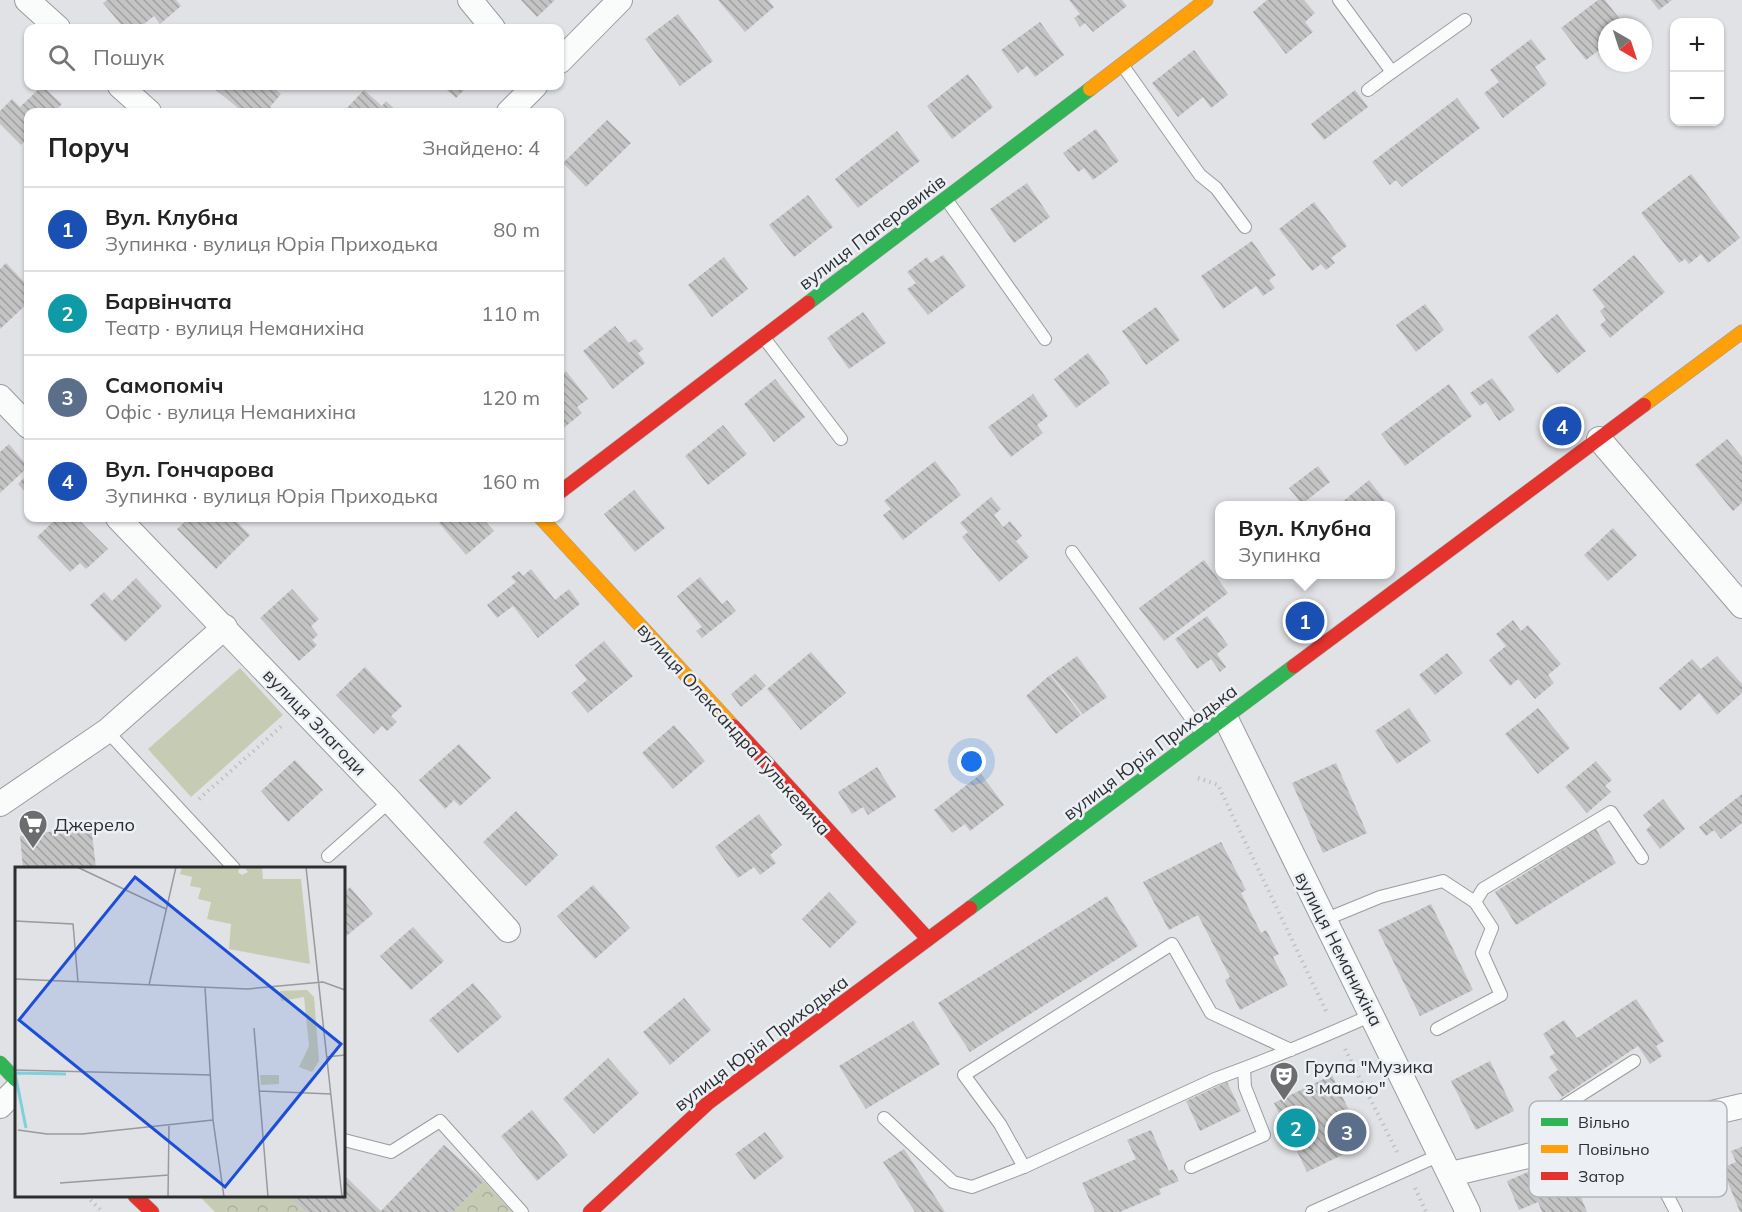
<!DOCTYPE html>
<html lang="uk">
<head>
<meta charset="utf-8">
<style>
	:root { --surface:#fff; --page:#f6f6f6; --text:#222; --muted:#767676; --line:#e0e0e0; --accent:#1a73e8 }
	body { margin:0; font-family:Mulish,sans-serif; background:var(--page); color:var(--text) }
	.controls { position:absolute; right:18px; top:18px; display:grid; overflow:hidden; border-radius:12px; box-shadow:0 2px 4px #0004 }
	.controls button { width:54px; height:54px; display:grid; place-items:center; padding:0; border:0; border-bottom:2px solid var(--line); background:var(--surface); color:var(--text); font:30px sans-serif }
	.compass { position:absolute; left:1598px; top:18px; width:54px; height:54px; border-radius:50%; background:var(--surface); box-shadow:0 2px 4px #0004; rotate:141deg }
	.you { position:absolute; left:972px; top:762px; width:21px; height:21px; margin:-15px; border:4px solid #fff; border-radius:50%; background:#1a73e8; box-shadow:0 0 0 9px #1a73e833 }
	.badge { display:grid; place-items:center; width:39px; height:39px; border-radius:50%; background:var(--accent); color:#fff; font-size:20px; font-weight:700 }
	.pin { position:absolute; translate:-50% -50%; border:3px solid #fff; box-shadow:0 2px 6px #0006 }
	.popup { position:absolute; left:1215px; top:501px; width:180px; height:78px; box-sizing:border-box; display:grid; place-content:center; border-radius:12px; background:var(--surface); filter:drop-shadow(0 2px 4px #0005); font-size:20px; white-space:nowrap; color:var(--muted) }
	.popup b { font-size:22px; color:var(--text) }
	.popup::after { content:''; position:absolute; left:50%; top:100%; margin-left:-12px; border:12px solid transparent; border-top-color:var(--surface) }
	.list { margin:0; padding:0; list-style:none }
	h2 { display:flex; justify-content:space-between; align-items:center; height:78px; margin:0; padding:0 24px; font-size:26px }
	h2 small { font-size:20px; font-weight:400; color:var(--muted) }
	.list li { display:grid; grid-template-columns:39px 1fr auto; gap:18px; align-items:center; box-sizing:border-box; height:84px; padding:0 24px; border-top:2px solid var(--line) }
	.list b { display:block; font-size:22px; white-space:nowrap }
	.list p { margin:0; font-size:20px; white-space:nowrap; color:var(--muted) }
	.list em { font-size:20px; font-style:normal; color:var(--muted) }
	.icon { flex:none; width:33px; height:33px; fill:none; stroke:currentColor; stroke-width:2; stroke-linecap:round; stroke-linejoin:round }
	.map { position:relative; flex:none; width:1742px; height:1212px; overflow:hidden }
	.search { position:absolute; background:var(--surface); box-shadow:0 2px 4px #0004; left:24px; top:24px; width:540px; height:66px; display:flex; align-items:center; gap:15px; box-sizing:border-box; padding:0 21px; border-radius:12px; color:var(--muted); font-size:22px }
	.panel { position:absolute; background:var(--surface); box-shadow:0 2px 4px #0004; left:24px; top:108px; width:540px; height:414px; border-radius:12px }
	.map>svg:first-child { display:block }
	.forest { fill:url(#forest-crowns) }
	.park { fill:#c6ccb3 }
	.building { fill:url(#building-back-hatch) }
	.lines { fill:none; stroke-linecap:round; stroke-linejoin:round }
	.lane-casing { stroke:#9b9c9f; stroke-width:14 }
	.street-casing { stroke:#9b9c9f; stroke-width:26 }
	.fast-casing { stroke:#9b9c9f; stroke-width:15 }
	.slow-casing { stroke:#9b9c9f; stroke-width:15 }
	.jam-casing { stroke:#9b9c9f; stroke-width:15 }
	.path { stroke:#c1c1c1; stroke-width:4; stroke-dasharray:1.5 4.5; stroke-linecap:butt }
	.lane { stroke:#fafbfb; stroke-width:12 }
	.street { stroke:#fafbfb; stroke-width:24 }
	.fast { stroke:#30b455; stroke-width:14 }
	.slow { stroke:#ff9f0a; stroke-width:14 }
	.jam { stroke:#e5322d; stroke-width:14 }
	.labels { text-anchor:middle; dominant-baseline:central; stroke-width:5; stroke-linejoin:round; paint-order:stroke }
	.street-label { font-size:18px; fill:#2d2e30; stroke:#ecf0f4 }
	.poi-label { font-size:18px; fill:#2d2e30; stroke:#ecf0f4; text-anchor:start }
	.inset-river { fill:none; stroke:#7dd1da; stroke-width:3 }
	.inset-road { fill:none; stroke:#989a9d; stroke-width:1.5 }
	.view { fill:#1d4ed8; fill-opacity:0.15; stroke:#1d4ed8; stroke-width:3 }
	.inset-edge { fill:none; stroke:#2d2e30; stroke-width:3 }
	.key { fill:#ecf0f4; stroke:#b3b6b9; stroke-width:1.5 }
	.key-label { font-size:16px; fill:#2d2e30 }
</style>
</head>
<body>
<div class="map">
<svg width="1742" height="1212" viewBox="0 0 1742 1212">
	<defs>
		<pattern id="forest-crowns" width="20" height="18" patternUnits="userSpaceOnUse" patternTransform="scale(1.5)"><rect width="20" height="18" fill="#c6ccb3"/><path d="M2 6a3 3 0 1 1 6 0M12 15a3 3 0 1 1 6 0" fill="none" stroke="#aab09a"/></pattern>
		<pattern id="building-back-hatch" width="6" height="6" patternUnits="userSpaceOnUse" patternTransform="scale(1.5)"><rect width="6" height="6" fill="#c4c4c5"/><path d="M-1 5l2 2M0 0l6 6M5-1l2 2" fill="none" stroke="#a0a0a0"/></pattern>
	</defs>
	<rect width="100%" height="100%" fill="#e0e2e5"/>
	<g class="forest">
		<path d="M484,1181L512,1212H453Z"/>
		<path d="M199,1196H288L305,1212H215Z"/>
	</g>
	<path class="park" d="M240,668L283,715L191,797L148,749Z"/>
	<g class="building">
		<path d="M107,0H176L181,6L160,24L154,16L139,28H124L103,3Z"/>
		<path d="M521,0H555L537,17Z"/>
		<path d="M718,0H768L774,7L745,32Z"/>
		<path d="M1069,0H1122L1127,6L1093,32L1085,23L1080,27L1074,18L1080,14Z"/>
		<path d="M1267,0H1304L1315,13L1305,22L1313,32L1286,54L1253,12Z"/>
		<path d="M1598,0H1605L1626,27H1607V44L1586,60L1561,28Z"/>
		<path d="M1651,0H1672L1659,10Z"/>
		<path d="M678,14L713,61L680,86L645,39Z"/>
		<path d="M1040,22L1064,55L1035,77L1027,66L1018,73L1001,50Z"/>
		<path d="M1531,39L1546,59L1535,67L1547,84L1503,118L1484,93L1499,82L1490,70Z"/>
		<path d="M1194,50L1228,95L1211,108L1203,97L1178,117L1152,83Z"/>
		<path d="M968,74L993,107L952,139L927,106Z"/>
		<path d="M42,86L62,104L54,112H28V138L21,145L0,124V111L12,99L20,107Z"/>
		<path d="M211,86H271L281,94L270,107L277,112H243Z"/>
		<path d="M442,86H468L456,98Z"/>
		<path d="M364,90L382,106L386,101L398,112H343Z"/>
		<path d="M1355,90L1368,107L1324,140L1311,124Z"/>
		<path d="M1457,98L1480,128L1402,187L1396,180L1390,185L1372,162Z"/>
		<path d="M607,120L631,143L586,187L563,163Z"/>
		<path d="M1096,129L1119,161L1093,180L1084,168L1078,172L1063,153Z"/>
		<path d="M897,131L920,161L858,208L835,179Z"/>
		<path d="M1691,174L1740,238L1708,263L1701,254L1689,264L1685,259L1679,263L1641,213Z"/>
		<path d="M1027,183L1050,217L1014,243L990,209Z"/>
		<path d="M808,195L833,227L794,257L769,225Z"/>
		<path d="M1314,202L1347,246L1331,258L1335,263L1326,270L1321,264L1312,271L1279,229Z"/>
		<path d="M1252,241L1276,275L1269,280L1275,288L1263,296L1256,286L1223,309L1201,276Z"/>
		<path d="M943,255L966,286L928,315L907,289L916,283L907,272L927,257L931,263Z"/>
		<path d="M1634,255L1665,292L1610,338L1600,325L1606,320L1600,311L1605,307L1592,290Z"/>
		<path d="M724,257L748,289L712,317L688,285Z"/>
		<path d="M6,263L28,286V303L0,329V269Z"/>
		<path d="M1425,304L1444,330L1416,352L1396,325Z"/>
		<path d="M1156,307L1180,340L1146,365L1122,331Z"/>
		<path d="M863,312L886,343L849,369L827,338Z"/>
		<path d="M1557,314L1586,351L1557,374L1528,337Z"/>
		<path d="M615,326L629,343L635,339L644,349L638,353L645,363L613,389L583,351Z"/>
		<path d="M1088,353L1110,383L1076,408L1054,379Z"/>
		<path d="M566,371L588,399L577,407L582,413L560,431V376Z"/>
		<path d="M1492,378L1515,410L1499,421L1486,402L1480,406L1470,393Z"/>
		<path d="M775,379L805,417L774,442L744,404Z"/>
		<path d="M1449,384L1472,416L1405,466L1381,434Z"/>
		<path d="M1033,394L1048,416L1037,425L1043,433L1011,457L988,427Z"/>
		<path d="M723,425L747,454L708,485L685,456Z"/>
		<path d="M1727,439L1742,457V503L1733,511L1695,465Z"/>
		<path d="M9,444L28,467L0,493V452Z"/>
		<path d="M935,461L961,495L903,540L883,515L891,509L884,501Z"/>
		<path d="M1318,466L1330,482L1302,504L1289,488Z"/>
		<path d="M28,474V495L18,484Z"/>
		<path d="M1369,480L1389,506H1343L1341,503Z"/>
		<path d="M634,490L665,528L635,552L604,514Z"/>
		<path d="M991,497L1001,509L994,515L1003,527L1010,521L1022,536L1016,541L1029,557L999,582L962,537L968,532L960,523Z"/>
		<path d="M57,518H77L108,549L86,569L80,563L70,572L37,537Z"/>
		<path d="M189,518H233L250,535L216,569L177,529Z"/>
		<path d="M446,518H482L494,531L466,555L439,523Z"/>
		<path d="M1613,528L1637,555L1608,581L1584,555Z"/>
		<path d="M1204,560L1228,593L1164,641L1139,608Z"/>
		<path d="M531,569L555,600L569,589L580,604L538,638L513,606L497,618L487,605L516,582L511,577L519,571L523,576Z"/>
		<path d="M700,577L722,604L727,600L736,611L702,638L696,631L702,627L677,596Z"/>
		<path d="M136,578L162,606L125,642L90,605L104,592L112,601Z"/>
		<path d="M292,589L319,619L311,626L318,635L312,640L317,645L299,661L260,618Z"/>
		<path d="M1207,616L1228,645L1217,654L1226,667L1220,672L1211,659L1197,669L1175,639Z"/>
		<path d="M1513,620L1521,631L1528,625L1561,664L1548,675L1554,683L1535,699L1518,679L1510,686L1489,660L1506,646L1496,634Z"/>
		<path d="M604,641L633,676L588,713L571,693L587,680L575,665Z"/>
		<path d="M811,652L846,693L801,730L767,689Z"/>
		<path d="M1447,653L1463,673L1435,695L1419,675Z"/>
		<path d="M1077,656L1107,697L1083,714L1051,675Z"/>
		<path d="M1717,656L1742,684V693L1717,715L1699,693L1680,711L1659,688L1692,659L1701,669Z"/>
		<path d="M365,667L402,706L391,716L397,722L387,731L382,726L374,734L336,695Z"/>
		<path d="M755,674L766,686L741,707L731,694Z"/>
		<path d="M1050,675L1081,715L1056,734L1026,696Z"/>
		<path d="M1409,708L1431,741L1397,764L1375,731Z"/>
		<path d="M1538,708L1570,748L1538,774L1505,734Z"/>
		<path d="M674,725L705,761L673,789L642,753Z"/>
		<path d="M459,744L491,778L460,806L454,800L445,809L419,780Z"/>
		<path d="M295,760L323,790L288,822L261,791Z"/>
		<path d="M1596,761L1612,780L1605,786L1611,792L1587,813L1565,787Z"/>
		<path d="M1336,763L1367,833L1323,853L1292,783Z"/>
		<path d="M877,767L896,797L868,815L863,807L852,814L838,792Z"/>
		<path d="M981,774L1004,805L970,831L965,824L952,833L934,810Z"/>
		<path d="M1742,794V823L1721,839L1714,830L1706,836L1699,827Z"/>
		<path d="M1663,799L1685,829L1660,849L1646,830L1651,825L1643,815Z"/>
		<path d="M516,811L558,855L526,886L483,842Z"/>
		<path d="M759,814L782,845L770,855L776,863L760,875L754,867L738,878L715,847Z"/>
		<path d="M91,826L96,868H23L20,836Z"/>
		<path d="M1596,829L1616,863L1516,925L1495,892Z"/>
		<path d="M1221,842L1246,890L1241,893L1261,933L1266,930L1279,954L1273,957L1288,985L1240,1010L1225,980L1230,977L1198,915L1169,930L1143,882Z"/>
		<path d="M593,885L630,928L595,959L557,916Z"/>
		<path d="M350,887L373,914L344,938V893Z"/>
		<path d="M829,892L857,922L830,948L802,919Z"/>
		<path d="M1107,896L1138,946L970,1052L938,1003Z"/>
		<path d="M1431,904L1473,990L1420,1016L1378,930Z"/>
		<path d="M413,927L444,961L411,990L380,956Z"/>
		<path d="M473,983L502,1017L458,1053L429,1020Z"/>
		<path d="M684,998L711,1030L670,1065L643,1032Z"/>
		<path d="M1636,999L1664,1041L1656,1046L1662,1056L1650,1064L1638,1046L1562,1097L1548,1077L1558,1070L1549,1057L1555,1053L1543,1034L1564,1020L1577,1038Z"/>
		<path d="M913,1021L940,1064L866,1109L839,1066Z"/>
		<path d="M608,1058L639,1093L594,1134L563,1099Z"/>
		<path d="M1490,1061L1514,1111L1476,1130L1451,1081Z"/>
		<path d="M1332,1075L1365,1144L1307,1172L1274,1103Z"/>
		<path d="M1227,1082L1241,1111L1200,1131L1186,1101Z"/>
		<path d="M532,1110L568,1155L537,1181L501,1136Z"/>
		<path d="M1151,1130L1169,1171L1173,1169L1179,1181L1159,1189L1161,1194L1120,1212H1095L1082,1183L1136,1159L1127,1140Z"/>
		<path d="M765,1132L784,1157L754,1180L735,1154Z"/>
		<path d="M444,1145L484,1181L453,1212H305L288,1196H344V1175L381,1211Z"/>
		<path d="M1742,1147V1212H1740L1722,1168L1736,1162L1731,1151Z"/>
		<path d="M904,1149L945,1212H915L883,1162Z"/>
		<path d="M1545,1165L1556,1190L1575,1182L1587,1212H1542L1538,1202L1519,1210L1507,1181Z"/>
	</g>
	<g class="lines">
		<g class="lane-casing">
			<g id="lane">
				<path d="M1339,0L1392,72L1465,20"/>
				<path d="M1123,66L1200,175L1216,188L1245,227"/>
				<path d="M1368,90L1392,72"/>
				<path d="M946,199L1045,339"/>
				<path d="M764,338L841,439"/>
				<path d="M1072,552L1201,732"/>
				<path d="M107,731L234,868"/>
				<path d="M328,856L390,801"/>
				<path d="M1324,920L1380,897L1443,881L1475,902"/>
				<path d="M1437,1029L1501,995L1482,953L1492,928L1475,902L1483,889L1611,812L1642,858"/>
				<path d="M1291,1050L1211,1013L1172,944L964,1075L1000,1124L1024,1167L1215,1079C1268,1060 1320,1038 1372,1015"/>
				<path d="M884,1118L953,1182L972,1187L1024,1167"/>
				<path d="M1634,1131L1676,1212"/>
				<path d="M344,1140L391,1152L440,1121L522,1212"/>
				<path d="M1564,1147L1565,1105L1634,1061"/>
				<path d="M1191,1167L1264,1135L1245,1087L1244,1069"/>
				<path d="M1312,1212L1442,1154"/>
			</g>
		</g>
		<g class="street-casing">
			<g id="street">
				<path d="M27,0L58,28"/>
				<path d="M470,0L493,28"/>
				<path d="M560,61L620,0"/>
				<path d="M120,86L149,112"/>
				<path d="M509,112L535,86"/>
				<path d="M0,397L28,426"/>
				<path d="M1599,439L1742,606"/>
				<path d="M118,518L390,801L508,930"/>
				<path d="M1226,719L1468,1212"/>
				<path d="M0,804L107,731L225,627"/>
				<path d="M0,1106L16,1090"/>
				<path d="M1451,1174L1742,1106"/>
			</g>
		</g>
		<g class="fast-casing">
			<g id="fast">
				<path d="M808,303L1090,89"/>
				<path d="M970,908L1294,666"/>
				<path d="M0,1063L16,1080"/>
			</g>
		</g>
		<g class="slow-casing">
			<g id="slow">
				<path d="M1090,89L1206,0"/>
				<path d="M1644,405L1742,332"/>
				<path d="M541,518L733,726"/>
			</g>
		</g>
		<g class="jam-casing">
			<g id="jam">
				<path d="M560,492L808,303"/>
				<path d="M1294,666L1644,405"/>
				<path d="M733,726L928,939"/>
				<path d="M135,1196L152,1212"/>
				<path d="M590,1212L708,1103L970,908"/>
			</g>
		</g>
		<g class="path">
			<path d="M1198,778L1218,785L1327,1013"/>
			<path d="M199,799L283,725"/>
			<path d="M1345,1049L1397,1152"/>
			<path d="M1415,1188L1426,1212"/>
			<path d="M86,1196L103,1212"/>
		</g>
		<use href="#lane" class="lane"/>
		<use href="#street" class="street"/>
		<use href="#fast" class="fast"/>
		<use href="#slow" class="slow"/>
		<use href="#jam" class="jam"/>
	</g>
	<defs>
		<g id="supermarket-pin" transform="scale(1.5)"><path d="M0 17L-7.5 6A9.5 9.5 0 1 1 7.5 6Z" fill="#6c6d6f" stroke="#ecf0f4"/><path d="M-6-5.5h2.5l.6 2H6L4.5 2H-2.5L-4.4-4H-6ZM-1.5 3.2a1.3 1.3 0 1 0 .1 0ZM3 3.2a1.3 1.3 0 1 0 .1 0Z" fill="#fff"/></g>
		<g id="theatre-pin" transform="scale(1.5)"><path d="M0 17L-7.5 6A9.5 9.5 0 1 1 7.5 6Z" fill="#6c6d6f" stroke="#ecf0f4"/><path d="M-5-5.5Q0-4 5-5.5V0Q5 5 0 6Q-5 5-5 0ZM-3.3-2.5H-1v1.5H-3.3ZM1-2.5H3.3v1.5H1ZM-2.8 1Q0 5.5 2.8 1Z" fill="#fff"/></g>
	</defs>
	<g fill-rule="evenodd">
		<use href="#supermarket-pin" x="33" y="824"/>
		<use href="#theatre-pin" x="1284" y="1076"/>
	</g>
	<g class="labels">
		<g class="street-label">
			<text transform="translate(872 232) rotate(-37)">вулиця Паперовиків</text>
			<text transform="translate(315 722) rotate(46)">вулиця Злагоди</text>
			<text transform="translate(734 729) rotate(48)">вулиця Олександра Гулькевича</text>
			<text transform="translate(1150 752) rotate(-37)">вулиця Юрія Приходька</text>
			<text transform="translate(1339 949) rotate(63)">вулиця Неманихіна</text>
			<text transform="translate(761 1043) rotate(-37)">вулиця Юрія Приходька</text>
		</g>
		<g class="poi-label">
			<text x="54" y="824">Джерело</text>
			<text x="1305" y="1066">Група "Музика<tspan x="1305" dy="21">з мамою"</tspan></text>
		</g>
	</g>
	<g transform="translate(15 867)">
		<rect width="330" height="330" fill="#e0e2e5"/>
		<path d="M292,123L299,130L304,194L297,205L284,200L294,179L289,130L266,134L265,124Z" fill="#c6ccb3"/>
		<path d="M167,0H225L223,5L227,8L233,5L229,0H247L248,12H286L295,97L214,82L216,57L192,52L196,35L183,32L186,21L175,19L177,10L165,7ZM245,208H264V217L246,218Z" fill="#c6ccb3"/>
		<path class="inset-river" d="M11,261L0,206L51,207"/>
		<path class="inset-road" d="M62,0L151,42M291,0L327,330M0,54L58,57L63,115M0,112L232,122L308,115L330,123M134,118L161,0M190,120L198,253L209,330M239,161L253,330M311,190L330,188M0,203L196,208M244,224L316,227M3,263L32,267H67L198,253M45,316L154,308M153,330L154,259"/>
		<path class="view" d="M120,10L326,177L210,320L4,153Z"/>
		<rect width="330" height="330" class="inset-edge"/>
	</g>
	<rect x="1529" y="1101" width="198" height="96" rx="9" class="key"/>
	<rect x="1541" y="1118" width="27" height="8" fill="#30b455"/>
	<rect x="1541" y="1145" width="27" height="8" fill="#ff9f0a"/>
	<rect x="1541" y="1172" width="27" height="8" fill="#e5322d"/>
	<g class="key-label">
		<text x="1578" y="1128">Вільно</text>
		<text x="1578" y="1155">Повільно</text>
		<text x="1578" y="1182">Затор</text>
	</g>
</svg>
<div class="controls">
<button>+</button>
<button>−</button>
</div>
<svg class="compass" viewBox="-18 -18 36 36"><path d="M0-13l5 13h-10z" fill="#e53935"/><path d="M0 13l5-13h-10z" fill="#767676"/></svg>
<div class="you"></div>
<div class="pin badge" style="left:1305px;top:621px;background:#1a4fb4">1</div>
<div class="popup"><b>Вул. Клубна</b>Зупинка</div>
<div class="pin badge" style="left:1296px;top:1128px;background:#0f9aa8">2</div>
<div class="pin badge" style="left:1347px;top:1132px;background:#5c6f8a">3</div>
<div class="pin badge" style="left:1562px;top:426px;background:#1a4fb4">4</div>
<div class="search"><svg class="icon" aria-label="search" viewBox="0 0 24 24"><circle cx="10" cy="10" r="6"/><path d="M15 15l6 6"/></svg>Пошук</div>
<section class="panel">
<h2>Поруч<small>Знайдено: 4</small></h2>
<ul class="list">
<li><span class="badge" style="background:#1a4fb4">1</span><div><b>Вул. Клубна</b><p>Зупинка · вулиця Юрія Приходька</p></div><em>80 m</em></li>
<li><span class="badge" style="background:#0f9aa8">2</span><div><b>Барвінчата</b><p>Театр · вулиця Неманихіна</p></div><em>110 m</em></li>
<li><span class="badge" style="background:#5c6f8a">3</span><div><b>Самопоміч</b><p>Офіс · вулиця Неманихіна</p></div><em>120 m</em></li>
<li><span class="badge" style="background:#1a4fb4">4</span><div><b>Вул. Гончарова</b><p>Зупинка · вулиця Юрія Приходька</p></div><em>160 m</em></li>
</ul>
</section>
</div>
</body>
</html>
